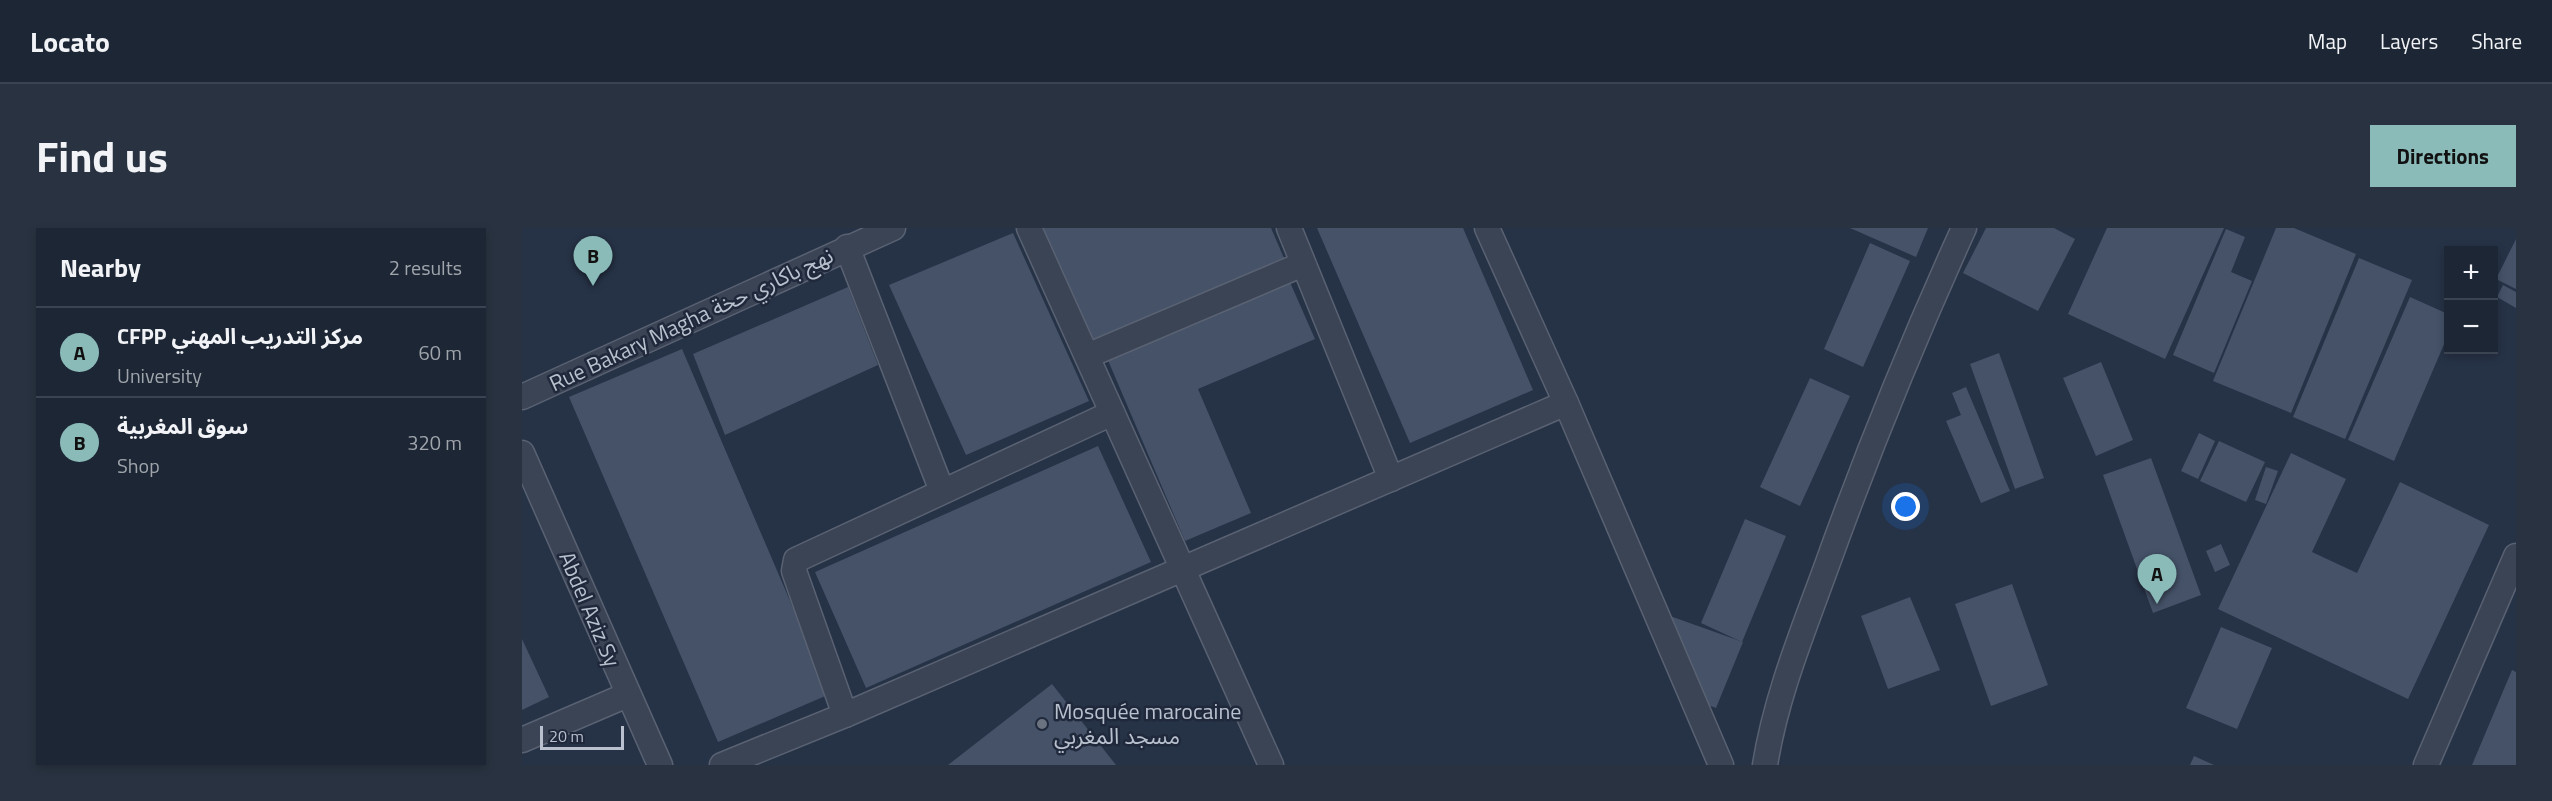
<!DOCTYPE html>
<html lang="en">
<head>
<meta charset="utf-8">
<style>
	:root { --surface:#1c2634; --page:#293240; --text:#f1f3f6; --muted:#a0a5ac; --line:#3a434f; --accent:#8bbbb9 }
	body { margin:0; font-family:"Titillium Web","Noto Sans Arabic",sans-serif; background:var(--page); color:var(--text) }
	.controls { position:absolute; right:18px; top:18px; display:grid; overflow:hidden; border-radius:0px; box-shadow:0 3px 9px #0003 }
	.controls button { width:54px; height:54px; display:grid; place-items:center; padding:0; border:0; border-bottom:2px solid var(--line); background:var(--surface); color:var(--text); font:30px sans-serif }
	.scale { position:absolute; left:18px; bottom:15px; width:84px; box-sizing:border-box; padding-left:6px; border:3px solid #b9c0ce; border-top:0; font-size:16px; line-height:21px; white-space:nowrap; color:#b9c0ce; -webkit-text-stroke:4px #1f293b; paint-order:stroke }
	.you { position:absolute; left:1384px; top:279px; width:21px; height:21px; margin:-15px; border:4px solid #fff; border-radius:50%; background:#1a73e8; box-shadow:0 0 0 9px #1a73e833 }
	.badge { display:grid; place-items:center; width:39px; height:39px; border-radius:50%; background:var(--accent); color:#111; font-size:20px; font-weight:700 }
	.pin { position:absolute; translate:-50% -50px; filter:drop-shadow(0 2px 3px #0008) }
	.pin::after { content:''; position:absolute; top:32px; width:21px; height:18px; background:inherit; clip-path:polygon(0 0,100% 0,50% 100%) }
	.list { margin:0; padding:0; list-style:none }
	h2 { display:flex; justify-content:space-between; align-items:center; height:78px; margin:0; padding:0 24px; font-size:26px }
	h2 small { font-size:20px; font-weight:400; color:var(--muted) }
	.list li { display:grid; grid-template-columns:39px 1fr auto; gap:18px; align-items:center; box-sizing:border-box; height:90px; padding:0 24px; border-top:2px solid var(--line) }
	.list b { display:block; font-size:22px; white-space:nowrap }
	.list p { margin:0; font-size:20px; white-space:nowrap; color:var(--muted) }
	.list em { font-size:20px; font-style:normal; color:var(--muted) }
	.map { position:relative; flex:none; width:1994px; height:537px; overflow:hidden; border-radius:0px }
	header { display:flex; align-items:center; gap:36px; box-sizing:border-box; height:84px; padding:0 30px; background:var(--surface); border-bottom:2px solid var(--line) }
	header strong { font-size:28px }
	nav { display:flex; gap:33px; margin-inline-start:auto; font-size:21px }
	.intro { display:flex; align-items:center; justify-content:space-between; box-sizing:border-box; height:144px; padding:0 36px }
	h1 { margin:0; font-size:42px }
	.button { padding:15px 27px; border-radius:0px; background:var(--accent); color:#111; font-size:21px; font-weight:700 }
	main { display:flex; gap:36px; padding:0 36px }
	aside { flex:1; background:var(--surface); border-radius:0px; box-shadow:0 3px 9px #0003 }
	.map>svg:first-child { display:block }
	.building { fill:#455268 }
	.lines { fill:none; stroke-linecap:round; stroke-linejoin:round }
	.minor-casing { stroke:#596272; stroke-width:27 }
	.minor { stroke:#3b4455; stroke-width:24 }
	.worship-dot { fill:#6b7280; stroke:#1f293b; stroke-width:2 }
	.labels { text-anchor:middle; dominant-baseline:central; stroke-width:5; stroke-linejoin:round; paint-order:stroke }
	.street-label { font-size:22px; fill:#b9c0ce; stroke:#1f293b }
	.poi-label { font-size:22px; fill:#b9c0ce; stroke:#1f293b; text-anchor:start }
</style>
</head>
<body>
<header>
<strong>Locato</strong>
<nav><a>Map</a><a>Layers</a><a>Share</a></nav>
</header>
<div class="intro"><h1>Find us</h1><a class="button">Directions</a></div>
<main>
<aside>
<h2>Nearby<small>2 results</small></h2>
<ul class="list">
<li><span class="badge">A</span><div><b>CFPP مركز التدريب المهني</b><p>University</p></div><em>60 m</em></li>
<li><span class="badge">B</span><div><b>سوق المغربية</b><p>Shop</p></div><em>320 m</em></li>
</ul>
</aside>
<div class="map">
<svg width="1994" height="537" viewBox="0 0 1994 537">
	<rect width="100%" height="100%" fill="#263246"/>
	<g class="building">
		<path d="M520,0H749L762,30L570,112Z"/>
		<path d="M795,0H941L1011,162L888,215Z"/>
		<path d="M1328,0H1406L1394,29Z"/>
		<path d="M1464,0H1532L1553,11L1516,83L1441,45Z"/>
		<path d="M1585,0H1702L1643,131L1546,86Z"/>
		<path d="M1754,0H1772L1834,26L1769,185L1691,153Z"/>
		<path d="M1704,1L1723,9L1709,44L1730,53L1692,145L1651,127Z"/>
		<path d="M491,5L567,173L444,227L367,57Z"/>
		<path d="M1994,11V61L1974,51Z"/>
		<path d="M1348,15L1388,33L1341,139L1302,121Z"/>
		<path d="M1837,30L1890,52L1823,211L1771,189Z"/>
		<path d="M767,52L793,111L676,161L729,285L663,313L585,130Z"/>
		<path d="M1981,57L1994,64V80L1975,69Z"/>
		<path d="M326,59L356,137L203,207L171,126Z"/>
		<path d="M1888,69L1926,86V107L1872,233L1826,212Z"/>
		<path d="M160,121L308,466L196,514L47,169Z"/>
		<path d="M1477,125L1522,250L1493,261L1448,136Z"/>
		<path d="M1579,134L1611,212L1574,228L1541,150Z"/>
		<path d="M1288,150L1328,168L1278,278L1238,259Z"/>
		<path d="M1444,159L1488,263L1459,275L1424,193L1439,187L1430,165Z"/>
		<path d="M1677,205L1693,213L1676,251L1659,243Z"/>
		<path d="M1697,213L1743,234L1724,274L1678,253Z"/>
		<path d="M576,218L629,334L344,460L293,344Z"/>
		<path d="M1769,225L1824,251L1790,324L1835,345L1878,254L1967,297L1886,471L1696,381Z"/>
		<path d="M1629,230L1679,367L1631,385L1581,247Z"/>
		<path d="M1744,239L1756,243L1744,276L1733,272Z"/>
		<path d="M1223,291L1264,308L1220,414L1179,395Z"/>
		<path d="M1699,316L1708,337L1693,344L1684,323Z"/>
		<path d="M1490,356L1526,457L1469,478L1433,376Z"/>
		<path d="M1388,369L1418,442L1366,461L1339,388Z"/>
		<path d="M1148,388L1221,414L1194,480L1183,476Z"/>
		<path d="M1699,399L1750,420L1715,501L1664,480Z"/>
		<path d="M0,411L27,469L0,482Z"/>
		<path d="M1990,442L1994,444V537H1950Z"/>
		<path d="M530,456L594,537H426Z"/>
		<path d="M1672,528L1692,537H1668Z"/>
	</g>
	<g class="lines">
		<g class="minor-casing">
			<g id="minor">
				<path d="M507,0L749,537"/>
				<path d="M767,0L869,251"/>
				<path d="M965,0L1044,175L1199,537"/>
				<path d="M325,19L420,263"/>
				<path d="M565,128L781,36"/>
				<path d="M0,169L371,0"/>
				<path d="M0,225L138,537"/>
				<path d="M323,487L272,343L274,332L590,185"/>
				<path d="M0,512L105,467"/>
				<path d="M200,537L323,487L1044,175"/>
				<path d="M1243,537C1254,468 1281,403 1305,337C1346,223 1392,110 1442,0"/>
				<path d="M1904,537L1994,328"/>
			</g>
		</g>
		<use href="#minor" class="minor"/>
	</g>
	<circle class="worship-dot" cx="520" cy="496" r="6"/>
	<g class="labels">
		<g class="street-label">
			<text transform="translate(169 91) rotate(-25)">Rue Bakary Magha نهج باكاري حخة</text>
			<text transform="translate(68 381) rotate(67)">Abdel Aziz Sy</text>
		</g>
		<g class="poi-label">
			<text x="532" y="483">Mosquée marocaine<tspan x="532" dy="25">مسجد المغربي</tspan></text>
		</g>
	</g>
</svg>
<div class="controls">
<button>+</button>
<button>−</button>
</div>
<div class="scale">20 m</div>
<div class="you"></div>
<div class="pin badge" style="left:1635px;top:376px">A</div>
<div class="pin badge" style="left:71px;top:58px">B</div>
</div>
</main>
</body>
</html>
